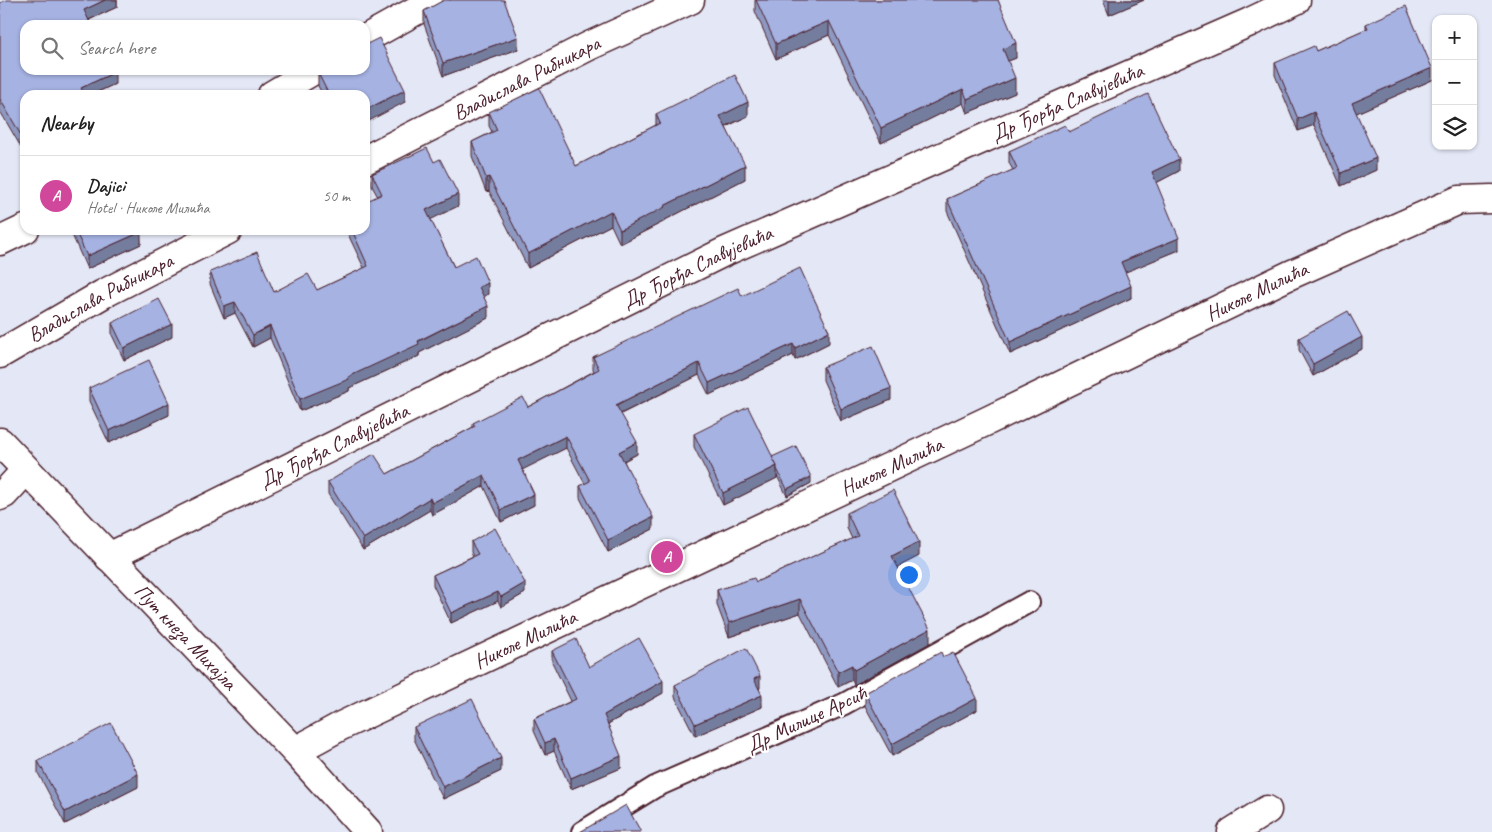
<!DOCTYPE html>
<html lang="en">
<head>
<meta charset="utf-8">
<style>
	:root { --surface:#fff; --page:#f2f2f2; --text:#222; --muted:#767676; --line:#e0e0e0; --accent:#7c3aed }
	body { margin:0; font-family:Caveat,sans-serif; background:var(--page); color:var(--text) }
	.controls { position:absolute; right:15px; top:15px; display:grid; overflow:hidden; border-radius:10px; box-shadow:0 1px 4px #0004 }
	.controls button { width:45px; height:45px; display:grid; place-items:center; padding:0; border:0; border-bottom:1px solid var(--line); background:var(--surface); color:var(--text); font:25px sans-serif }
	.you { position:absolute; left:908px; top:574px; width:18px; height:18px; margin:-12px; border:4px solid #fff; border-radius:50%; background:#1a73e8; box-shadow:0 0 0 8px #1a73e833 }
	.badge { display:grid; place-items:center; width:32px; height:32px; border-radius:50%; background:var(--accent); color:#fff; font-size:16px; font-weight:700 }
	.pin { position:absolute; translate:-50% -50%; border:2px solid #fff; box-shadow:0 1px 5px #0006 }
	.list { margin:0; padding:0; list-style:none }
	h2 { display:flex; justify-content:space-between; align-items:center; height:65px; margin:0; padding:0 20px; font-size:21px }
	h2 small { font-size:16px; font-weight:400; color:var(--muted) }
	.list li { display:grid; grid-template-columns:32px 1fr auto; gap:15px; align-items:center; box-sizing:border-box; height:80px; padding:0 20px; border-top:1px solid var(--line) }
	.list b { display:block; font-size:19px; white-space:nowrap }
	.list p { margin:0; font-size:16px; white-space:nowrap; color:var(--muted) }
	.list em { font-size:16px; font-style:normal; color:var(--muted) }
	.icon { flex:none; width:28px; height:28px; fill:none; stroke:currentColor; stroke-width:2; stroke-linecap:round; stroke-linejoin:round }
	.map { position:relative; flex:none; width:1492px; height:832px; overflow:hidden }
	.search { position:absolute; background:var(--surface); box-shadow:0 1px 4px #0004; left:20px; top:20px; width:350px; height:55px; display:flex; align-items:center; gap:12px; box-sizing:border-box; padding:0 18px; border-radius:15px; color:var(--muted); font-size:19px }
	.panel { position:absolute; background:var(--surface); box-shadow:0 1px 4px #0004; left:20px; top:90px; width:350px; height:145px; border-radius:15px }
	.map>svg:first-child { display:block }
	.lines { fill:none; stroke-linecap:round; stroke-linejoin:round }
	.service-casing { stroke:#4a1f2b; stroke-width:24 }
	.minor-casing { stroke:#4a1f2b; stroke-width:31 }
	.secondary-casing { stroke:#4a1f2b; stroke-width:31 }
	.service { stroke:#fff; stroke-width:20 }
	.minor { stroke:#fff; stroke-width:28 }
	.secondary { stroke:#fff; stroke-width:28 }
	.wall { fill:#8e99c2; stroke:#4a1f2b }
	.shaded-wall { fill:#747d9e; stroke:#4a1f2b }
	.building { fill:#a5b2e2; stroke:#4a1f2b }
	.labels { text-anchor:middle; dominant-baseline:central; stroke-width:4.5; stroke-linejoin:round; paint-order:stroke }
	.street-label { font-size:21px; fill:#4a1f2b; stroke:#fff }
</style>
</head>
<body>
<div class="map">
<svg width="1492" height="832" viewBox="0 0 1492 832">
	<rect width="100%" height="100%" fill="#e4e8f6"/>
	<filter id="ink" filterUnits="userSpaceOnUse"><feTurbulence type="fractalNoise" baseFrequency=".02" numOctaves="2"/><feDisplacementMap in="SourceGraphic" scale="10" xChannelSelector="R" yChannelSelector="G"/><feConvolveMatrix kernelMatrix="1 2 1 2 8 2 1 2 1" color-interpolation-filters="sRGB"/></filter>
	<g filter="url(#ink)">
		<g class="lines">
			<g class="service-casing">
				<path id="service" d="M582,832L655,787L844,704L1029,602"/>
			</g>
			<g class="minor-casing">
				<g id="minor">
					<path d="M365,39L435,0"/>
					<path d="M272,95L314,70"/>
					<path id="s1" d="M365,160L589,46L690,0"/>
					<path d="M0,241L25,229"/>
					<path id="s2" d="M0,354L103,294L228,230"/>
					<path d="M0,496L4,494L26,470"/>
					<path id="s3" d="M109,557L724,252L1250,22L1296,0"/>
					<path id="s4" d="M295,751L341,726L985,422L1290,275L1459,200L1492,199"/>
					<path d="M1232,832L1267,810"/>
				</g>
			</g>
			<g class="secondary-casing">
				<g id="secondary">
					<path id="s5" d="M0,442L295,751L368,832"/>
				</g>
			</g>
			<use href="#service" class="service"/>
			<use href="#minor" class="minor"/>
			<use href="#secondary" class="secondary"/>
		</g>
		<g class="wall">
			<path d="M117,0V7L89,20L115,84L91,95H25V154L0,111V3Z"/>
			<path d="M755,0H998L1016,58L1008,61L1015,93L967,113L963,103L881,143L829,35L776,59L755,11Z"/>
			<path d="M1103,0H1144L1109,15Z"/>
			<path d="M443,1L518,49L443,76L424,24V11Z"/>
			<path d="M1366,24L1432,80L1356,113L1376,170L1341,186L1314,125L1298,131L1275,75V63L1316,51L1366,29Z"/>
			<path d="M318,73L405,102L365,95H323L318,86Z"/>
			<path d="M489,112L576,166L656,125V114L748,116L726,127L745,179L665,220V221L620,244L611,225L528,268L489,191L486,192L472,156V142L492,132L489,126Z"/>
			<path d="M1069,132L1179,171L1156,183L1179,250L1125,272L1131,298L1010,354L947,211V199L1013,170L1009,163V151Z"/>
			<path d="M434,162L458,206L430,219L454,267L488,294L484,297L488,318L419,353V356L349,388V391L300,411L270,338L253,347L235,313L224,318L210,284V272L274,292L317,290L364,268L346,230H365L378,197L372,186V174Z"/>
			<path d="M70,230H140L141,244L87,269Z"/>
			<path d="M742,296L829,343L795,360L793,355L709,395L699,375L621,414L637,454L624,461L653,529L608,552L580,498V486L585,484L566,448L523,469L534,505L501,522L484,486L432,515L430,510L363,550L328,494V482L387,474L473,427V423L528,407L594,371L593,369V357Z"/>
			<path d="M112,323L172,337L124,360L112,335Z"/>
			<path d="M1299,338L1362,349L1313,376L1299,350Z"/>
			<path d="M823,367L891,400L841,421L823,380Z"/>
			<path d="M89,388L169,415L109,443L89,401Z"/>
			<path d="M694,434L772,457L811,483L787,496L777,476V478L723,505L694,447Z"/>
			<path d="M847,513L919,556L898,567L930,643L854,685L852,680L838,687L800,613L729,637L717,605V590L756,582L852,539L847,528Z"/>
			<path d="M471,542L525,593L501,607L498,601L451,623L433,585V575L473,556L471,552Z"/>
			<path d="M552,651L589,667L663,693L608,724L621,768L571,789L554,751L545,755L534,731V719L571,701L552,662Z"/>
			<path d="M943,657L977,710L892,756L865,706V693Z"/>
			<path d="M675,685L760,688L759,689L762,707L695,736L675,697Z"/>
			<path d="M414,727L501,771L443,799L414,739Z"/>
			<path d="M38,761L138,787L65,824L38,773Z"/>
		</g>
		<g class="shaded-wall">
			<path d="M105,0H117V7L84,22V10Z"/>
			<path d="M1109,0H1144L1109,15Z"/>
			<path d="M829,21V35L776,59V44Z"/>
			<path d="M518,37V49L443,76V63Z"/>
			<path d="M1016,43V58L1003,63V49Z"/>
			<path d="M1432,68V80L1352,115V103Z"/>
			<path d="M115,72V84L91,95H81V88Z"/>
			<path d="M1015,78V93L967,113V99Z"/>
			<path d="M963,89V103L881,143V128Z"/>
			<path d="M405,90V102L365,123V110Z"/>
			<path d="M748,102V116L720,129V116Z"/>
			<path d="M1314,112V125L1298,131V119Z"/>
			<path d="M1376,158V170L1341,186V173Z"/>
			<path d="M1179,159V171L1152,185V172Z"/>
			<path d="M745,165V179L665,220V221L620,244V230L664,206Z"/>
			<path d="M489,177V191L486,192V178Z"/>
			<path d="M458,194V206L426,222V210Z"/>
			<path d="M611,211V225L528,268V254Z"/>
			<path d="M141,232V244L87,269V256Z"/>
			<path d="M1179,238V250L1121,274V262Z"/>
			<path d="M488,283V294L479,299V287Z"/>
			<path d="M1131,286V298L1010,354V342Z"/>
			<path d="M235,302V313L224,318V306Z"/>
			<path d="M488,306V318L419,353V356L349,388V391L300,411V399L348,377Z"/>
			<path d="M172,324V337L124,360V348Z"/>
			<path d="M270,326V338L253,347V335Z"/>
			<path d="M829,331V343L795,360V348Z"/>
			<path d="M1362,337V349L1313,376V364Z"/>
			<path d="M793,344V355L709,395V383Z"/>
			<path d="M699,363V375L616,416V405Z"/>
			<path d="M891,388V400L841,421V409Z"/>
			<path d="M169,403V415L109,443V431Z"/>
			<path d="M566,436V448L518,472V460Z"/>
			<path d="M637,442V454L619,463V452Z"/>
			<path d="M777,466V478L723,505V493Z"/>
			<path d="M484,475V486L432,515V503Z"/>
			<path d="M811,477V483L787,496V489Z"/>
			<path d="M534,494V505L501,522V510Z"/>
			<path d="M430,498V510L363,550V539Z"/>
			<path d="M653,517V529L608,552V540Z"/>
			<path d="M919,542V556L892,570V556Z"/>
			<path d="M525,583V593L501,607V597Z"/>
			<path d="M498,592V601L451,623V613Z"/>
			<path d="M800,599V613L729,637V623Z"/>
			<path d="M930,629V643L854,685V670Z"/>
			<path d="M852,665V680L838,687V672Z"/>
			<path d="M760,676V688L754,691V679Z"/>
			<path d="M663,681V693L604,726V715Z"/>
			<path d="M762,695V707L695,736V724Z"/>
			<path d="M977,698V710L892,756V744Z"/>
			<path d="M554,739V751L545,755V743Z"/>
			<path d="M621,756V768L571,789V778Z"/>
			<path d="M501,758V771L443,799V787Z"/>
			<path d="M138,774V787L65,824V812Z"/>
		</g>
		<g class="building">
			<path d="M6,0H105L84,10L91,25H25V70H114L115,72L81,88L85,95H25V142L0,99V3Z"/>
			<path d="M444,0H504L518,37L443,63L424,11Z"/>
			<path d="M756,0H998L1016,43L1003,49L1015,78L967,99L963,89L881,128L829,21L776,44Z"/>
			<path d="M1406,6L1432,68L1352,103L1376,158L1341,173L1314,112L1298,119L1275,63L1314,46L1316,51L1368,28L1366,24Z"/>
			<path d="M379,38L405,90L365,110V95H329L318,73L323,70H365V45Z"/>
			<path d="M735,75L748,102L720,116L745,165L664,206L665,207L620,230L611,211L528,254L489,177L486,178L472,142L497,130L489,112L539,88L576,166L660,123L656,114Z"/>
			<path d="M1148,94L1179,159L1152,172L1179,238L1121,262L1131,286L1010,342L947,199L1017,168L1009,151L1065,125L1069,132Z"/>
			<path d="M427,148L434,162L440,159L458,194L426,210L454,267L476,256L488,283L479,287L488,306L418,341L419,344L348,377L349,379L300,399L270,326L253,335L235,302L224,306L210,272L257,252L274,292L308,274L317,290L368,266L352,230H365V202L382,194L372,174Z"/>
			<path d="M75,230H140L141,232L87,256Z"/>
			<path d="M800,268L829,331L795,348L793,344L709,383L699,363L616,405L637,442L619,452L653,517L608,540L580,486L590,481L566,436L518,460L534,494L501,510L484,475L432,503L430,498L363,539L328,482L374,454L387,474L475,426L473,423L523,397L528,407L599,369L593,357L738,288L742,296Z"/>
			<path d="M159,299L172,324L124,348L112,323Z"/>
			<path d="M1348,311L1362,337L1313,364L1299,338Z"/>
			<path d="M873,346L891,388L841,409L823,367Z"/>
			<path d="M149,360L169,403L109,431L89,388Z"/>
			<path d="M748,407L777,466L723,493L694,434Z"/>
			<path d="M796,446L811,477L787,489L777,469V466L772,457Z"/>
			<path d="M893,490L919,542L892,556L930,629L854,670L852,665L838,672L800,599L729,623L717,590L754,578L756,582L858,536L847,513Z"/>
			<path d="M495,528L525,583L501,597L498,592L451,613L433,575L478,554L471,542Z"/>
			<path d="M639,638L663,681L604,715L621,756L571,778L554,739L545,743L534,719L576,699L552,651L576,639L589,667Z"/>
			<path d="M746,648L760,676L754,679L762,695L695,724L675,685Z"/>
			<path d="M941,652L943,657L953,652L977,698L892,744L865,693Z"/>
			<path d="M472,699L501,758L443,787L414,727Z"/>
			<path d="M111,723L138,774L65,812L38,761Z"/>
			<path d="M626,805L641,832H580Z"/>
		</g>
	</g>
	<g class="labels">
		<g class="street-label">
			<text stroke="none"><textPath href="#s1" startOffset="181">Владислава Рибникара</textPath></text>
			<text stroke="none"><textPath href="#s3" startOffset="1061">Др Ђорђа Славујевића</textPath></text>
			<text stroke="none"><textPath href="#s3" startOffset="656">Др Ђорђа Славујевића</textPath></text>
			<text stroke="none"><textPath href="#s4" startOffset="1066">Николе Милића</textPath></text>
			<text stroke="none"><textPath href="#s2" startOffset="115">Владислава Рибникара</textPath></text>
			<text stroke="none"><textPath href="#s3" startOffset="251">Др Ђорђа Славујевића</textPath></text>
			<text stroke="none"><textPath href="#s4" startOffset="661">Николе Милића</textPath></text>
			<text stroke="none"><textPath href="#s5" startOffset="269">Пут кнеза Михајла</textPath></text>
			<text stroke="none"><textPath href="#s4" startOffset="256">Николе Милића</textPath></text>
			<text transform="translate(806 719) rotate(-25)">Др Милице Арсић</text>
		</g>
	</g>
</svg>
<div class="controls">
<button>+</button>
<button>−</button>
<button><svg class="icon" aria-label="layers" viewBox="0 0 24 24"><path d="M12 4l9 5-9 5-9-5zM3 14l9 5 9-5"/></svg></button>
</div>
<div class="you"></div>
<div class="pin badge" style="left:667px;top:557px;background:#d1479c">A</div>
<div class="search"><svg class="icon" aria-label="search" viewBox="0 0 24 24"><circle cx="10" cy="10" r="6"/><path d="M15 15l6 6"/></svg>Search here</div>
<section class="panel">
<h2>Nearby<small></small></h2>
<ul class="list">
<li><span class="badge" style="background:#d1479c">A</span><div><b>Dajici</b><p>Hotel · Николе Милића</p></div><em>50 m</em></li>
</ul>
</section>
</div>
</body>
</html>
